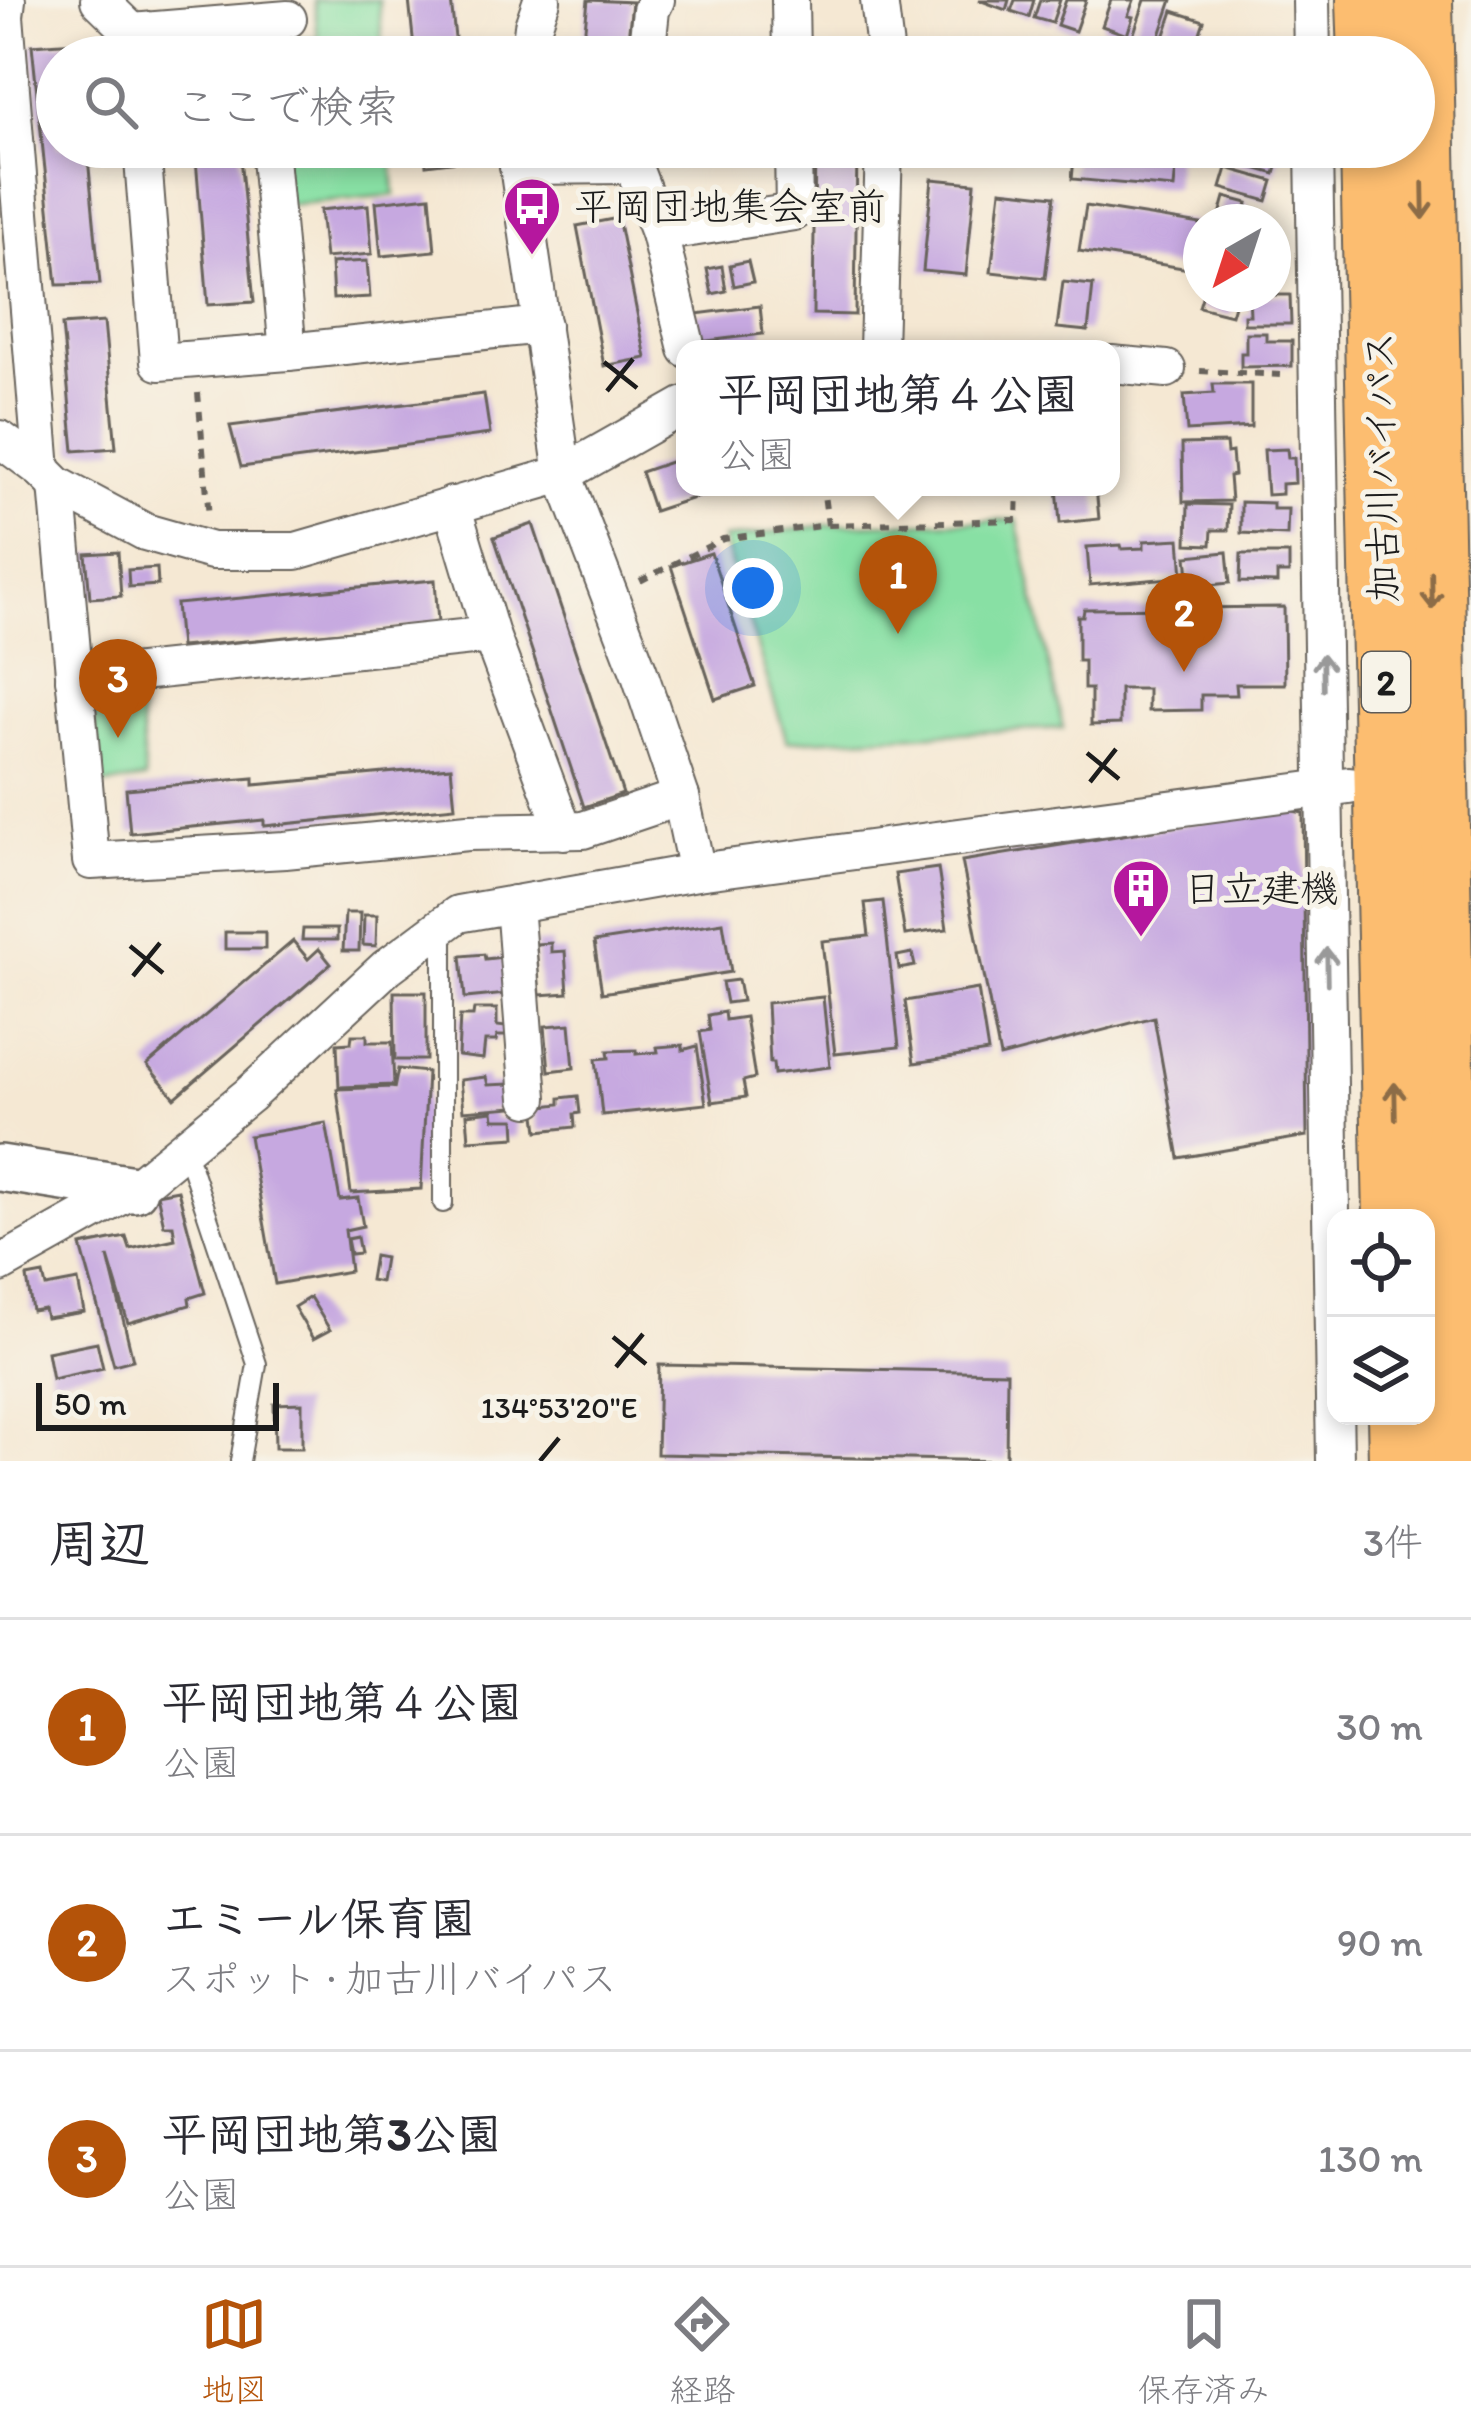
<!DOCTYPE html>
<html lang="ja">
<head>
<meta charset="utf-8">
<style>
	:root { --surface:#fff; --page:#f7f7f7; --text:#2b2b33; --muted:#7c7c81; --line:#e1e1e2; --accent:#b45309 }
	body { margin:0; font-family:Itim,"Klee One",sans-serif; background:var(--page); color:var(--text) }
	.controls { position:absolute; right:36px; bottom:36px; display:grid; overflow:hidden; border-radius:24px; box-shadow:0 6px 18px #0003 }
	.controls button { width:108px; height:108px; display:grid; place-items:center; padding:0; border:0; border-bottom:3px solid var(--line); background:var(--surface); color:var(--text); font:60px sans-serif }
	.compass { position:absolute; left:1183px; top:204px; width:108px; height:108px; border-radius:50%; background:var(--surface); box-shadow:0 6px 18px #0003; rotate:219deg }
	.scale { position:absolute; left:36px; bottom:30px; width:243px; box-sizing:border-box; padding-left:12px; border:6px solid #1c1c1c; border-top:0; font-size:33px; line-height:42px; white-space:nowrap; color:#1c1c1c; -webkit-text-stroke:9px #f7f3e8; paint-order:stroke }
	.you { position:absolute; left:753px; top:588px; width:42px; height:42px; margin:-30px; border:9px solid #fff; border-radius:50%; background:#1a73e8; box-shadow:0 0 0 18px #1a73e833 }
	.badge { display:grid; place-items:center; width:78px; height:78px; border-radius:50%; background:var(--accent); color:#fff; font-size:39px; font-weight:700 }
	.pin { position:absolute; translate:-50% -99px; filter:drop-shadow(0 3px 6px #0008) }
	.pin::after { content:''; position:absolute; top:63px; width:42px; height:36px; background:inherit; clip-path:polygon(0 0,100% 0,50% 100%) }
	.popup { position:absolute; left:676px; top:340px; width:444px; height:156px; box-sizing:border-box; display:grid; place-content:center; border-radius:24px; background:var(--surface); filter:drop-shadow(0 3px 9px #0005); font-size:39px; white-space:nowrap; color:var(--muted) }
	.popup b { font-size:45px; color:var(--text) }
	.popup::after { content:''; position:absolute; left:50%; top:100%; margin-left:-24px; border:24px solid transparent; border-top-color:var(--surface) }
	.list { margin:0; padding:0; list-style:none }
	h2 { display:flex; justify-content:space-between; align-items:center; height:156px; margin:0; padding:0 48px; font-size:51px }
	h2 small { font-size:39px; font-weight:400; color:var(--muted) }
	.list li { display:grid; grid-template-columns:78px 1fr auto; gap:36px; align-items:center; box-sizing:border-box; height:216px; padding:0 48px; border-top:3px solid var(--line) }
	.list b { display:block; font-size:45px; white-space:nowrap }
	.list p { margin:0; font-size:39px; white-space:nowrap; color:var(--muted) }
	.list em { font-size:39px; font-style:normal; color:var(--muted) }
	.icon { flex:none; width:66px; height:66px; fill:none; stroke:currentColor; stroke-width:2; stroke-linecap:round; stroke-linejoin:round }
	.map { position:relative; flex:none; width:1471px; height:1461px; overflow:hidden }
	.search { position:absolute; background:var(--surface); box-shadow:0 6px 18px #0003; left:36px; right:36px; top:36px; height:132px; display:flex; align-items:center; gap:30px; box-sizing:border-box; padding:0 42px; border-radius:66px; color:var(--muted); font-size:45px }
	.sheet { height:804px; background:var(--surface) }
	nav { display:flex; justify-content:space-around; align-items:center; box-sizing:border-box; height:168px; border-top:3px solid var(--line); background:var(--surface); font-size:33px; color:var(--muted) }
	nav a { display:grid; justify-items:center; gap:6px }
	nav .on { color:var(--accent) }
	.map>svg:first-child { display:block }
	.green { fill:#88e0a4; stroke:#527e60; stroke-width:3 }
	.building { fill:#c6a8e0 }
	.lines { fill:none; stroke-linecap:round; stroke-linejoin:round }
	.service-casing { stroke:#68635c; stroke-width:22 }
	.minor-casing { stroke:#68635c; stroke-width:40 }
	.tertiary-casing { stroke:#68635c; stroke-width:50 }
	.motorway-casing { stroke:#68635c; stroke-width:70 }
	.path { stroke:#68635c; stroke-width:6; stroke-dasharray:9 9; stroke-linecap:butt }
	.service { stroke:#fff; stroke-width:18 }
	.minor { stroke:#fff; stroke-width:36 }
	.tertiary { stroke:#fff; stroke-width:45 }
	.motorway { stroke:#fcbd6f; stroke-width:66 }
	.oneway { stroke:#8c6c46 }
	.oneway2 { stroke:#999 }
	.ticks { fill:none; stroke:#1c1c1c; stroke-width:4.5 }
	.labels { text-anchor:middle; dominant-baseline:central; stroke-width:10; stroke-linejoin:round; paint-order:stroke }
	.shield { fill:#f7f3e8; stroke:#5e5c59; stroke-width:3 }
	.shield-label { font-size:36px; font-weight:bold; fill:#1c1c1c }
	.poi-label { font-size:39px; fill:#1c1c1c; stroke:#f7f3e8; text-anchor:start }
	.street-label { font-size:39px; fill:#1c1c1c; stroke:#f7f3e8 }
	.ticks-label { font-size:30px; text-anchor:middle; fill:#1c1c1c; stroke:#f7f3e8; stroke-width:10; stroke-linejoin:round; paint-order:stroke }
</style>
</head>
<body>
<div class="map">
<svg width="1471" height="1461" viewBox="0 0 1471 1461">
	<rect width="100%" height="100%" fill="#f7f3e8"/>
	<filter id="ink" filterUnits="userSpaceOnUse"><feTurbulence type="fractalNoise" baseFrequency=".00833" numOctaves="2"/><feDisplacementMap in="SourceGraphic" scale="24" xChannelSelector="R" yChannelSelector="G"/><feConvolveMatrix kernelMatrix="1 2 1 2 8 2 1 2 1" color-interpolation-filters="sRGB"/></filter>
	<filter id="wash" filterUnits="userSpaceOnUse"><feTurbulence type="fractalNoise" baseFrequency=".004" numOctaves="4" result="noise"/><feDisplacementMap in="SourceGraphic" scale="48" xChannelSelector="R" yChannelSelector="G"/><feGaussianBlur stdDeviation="2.7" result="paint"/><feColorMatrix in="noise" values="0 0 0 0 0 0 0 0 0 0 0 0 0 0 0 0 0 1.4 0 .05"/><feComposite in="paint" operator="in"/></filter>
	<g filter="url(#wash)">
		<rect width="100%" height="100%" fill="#f5e8d3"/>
		<g class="green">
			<path d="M314,0H379L383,57H271L270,42L318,38Z"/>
			<path d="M279,147H391L395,195L284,205Z"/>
			<path d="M1017,520L1063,728L787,741L723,539L828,525Z"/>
			<path d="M138,688L145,779L99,786L93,691Z"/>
		</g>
		<g id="blocks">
			<g class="building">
				<path d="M409,0H451L457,57H415Z"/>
				<path d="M588,0L632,2L626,57H582Z"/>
				<path d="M979,0H1009L1006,10Z"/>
				<path d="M1015,0H1034L1029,17L1011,11Z"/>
				<path d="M1040,0H1060L1052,23L1034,18Z"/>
				<path d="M1066,0H1086L1075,31L1057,25Z"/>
				<path d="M1111,0H1134L1128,16L1133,17L1127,35L1102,26Z"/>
				<path d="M1145,0H1172L1157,44L1133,36Z"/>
				<path d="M1173,11L1204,21L1193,54L1162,43Z"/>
				<path d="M76,42L78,57H57V147H87L100,284L57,285L32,45Z"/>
				<path d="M195,147H239L254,302L208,305Z"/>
				<path d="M424,147H466L467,160L426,165Z"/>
				<path d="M815,147H857L855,315L813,314Z"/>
				<path d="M1075,147H1178L1174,188L1072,179Z"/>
				<path d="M1229,147H1261L1281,153L1275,174L1226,160Z"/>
				<path d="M1227,168L1273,181L1267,201L1221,188Z"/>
				<path d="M932,179L975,183L966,275L923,271Z"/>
				<path d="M1001,190L1055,196L1045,278L991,272Z"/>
				<path d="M430,196L435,251L381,256L376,202Z"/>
				<path d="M1225,197L1248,203L1243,222H1218Z"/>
				<path d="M368,205L372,254L325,258L320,210Z"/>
				<path d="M1086,206L1201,224V271L1079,251Z"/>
				<path d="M618,218L646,358L604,366L577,226Z"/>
				<path d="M1273,239L1281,242L1277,252L1286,255L1279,276L1273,274Z"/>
				<path d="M367,261L370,297L333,299L331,263Z"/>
				<path d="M748,261L753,282L734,286L730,265Z"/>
				<path d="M722,266L726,291L712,294L707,269Z"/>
				<path d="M1063,282L1093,285L1088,331L1057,328Z"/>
				<path d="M1203,294H1237L1231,315L1199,307Z"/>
				<path d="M1249,295H1290L1291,324H1244V315H1250Z"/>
				<path d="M760,306L763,334L699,342L696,314Z"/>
				<path d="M104,322L116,448L74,451L62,325Z"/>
				<path d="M1246,333H1266V341H1292V366L1241,367V353H1246Z"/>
				<path d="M1213,384H1251V427L1187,431L1184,395L1214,393Z"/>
				<path d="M484,394L490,434L241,467L230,426Z"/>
				<path d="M1226,443L1227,453L1232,452L1234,475L1229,476L1231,501L1183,502L1182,444Z"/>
				<path d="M1287,449L1288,458H1294L1295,483L1282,484V494L1267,495L1264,450Z"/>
				<path d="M685,457V487L724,488L654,511L641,472Z"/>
				<path d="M1057,487H1096L1099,519L1060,523Z"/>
				<path d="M1241,502L1273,503V509H1288L1287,535L1241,533Z"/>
				<path d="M1188,504L1229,505L1228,530H1212L1211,545L1187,544Z"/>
				<path d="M533,524L623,794L584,807L494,537Z"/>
				<path d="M1180,539L1183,577L1090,585L1087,547L1121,545L1122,549L1144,548V541Z"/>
				<path d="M118,552L121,596L90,598L86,554Z"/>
				<path d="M1227,552L1230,583L1190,587L1187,556Z"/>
				<path d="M711,553L755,686L715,699L671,566Z"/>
				<path d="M1241,554H1289V573H1277V583L1240,582Z"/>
				<path d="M157,568L158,585L129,587L128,570Z"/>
				<path d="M435,580L438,623L180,647L176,604Z"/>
				<path d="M1284,607L1285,684H1236L1237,695H1201V710L1148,711V689H1120V724L1091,725V689H1084V661H1078V616H1083L1084,609Z"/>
				<path d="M451,767L455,807L264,826V820L130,833L126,789L254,778V785Z"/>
				<path d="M1283,809L1303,813L1307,1136L1179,1158L1154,1017L1000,1057L962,861Z"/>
				<path d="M938,868L947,929L905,935L895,874Z"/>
				<path d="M883,901L899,1047L835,1054L822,941L869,936L865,903Z"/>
				<path d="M345,913H360L359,951H343Z"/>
				<path d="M364,915H377L376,946L363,945Z"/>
				<path d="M723,922L731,972L602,993L594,942Z"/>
				<path d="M303,929H337V940H302Z"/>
				<rect x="225" y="932" width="40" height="17"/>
				<path d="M293,941L308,959L319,949L331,964L175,1098L147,1065Z"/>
				<path d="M551,943V952L565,951L568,993L540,995L536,944Z"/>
				<path d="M912,953L915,966L899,969L897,956Z"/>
				<path d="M484,954L485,959L503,957L507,994L465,998L461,956Z"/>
				<path d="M738,980L742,1001L726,1003L722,982Z"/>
				<path d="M978,989L988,1052L914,1063L905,1001Z"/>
				<path d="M394,992H426V1060H395Z"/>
				<path d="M823,997L830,1067L774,1074L773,1063H770L767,1003Z"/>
				<path d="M474,1009H497V1026L506,1027V1036H497L496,1041H485L483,1059L458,1056L460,1016H473Z"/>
				<path d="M724,1012L725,1020L745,1017L755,1078L743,1081L746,1097L712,1102L700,1032L710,1030L708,1015Z"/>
				<path d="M570,1024L574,1068L549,1071L545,1026Z"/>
				<path d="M352,1035H367V1042H392L394,1085L339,1087L337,1044L351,1043Z"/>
				<path d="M683,1045V1050L697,1046L706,1104L602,1115L596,1059L609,1058L608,1051L636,1050V1054L658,1052L657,1047Z"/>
				<path d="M398,1069L427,1072L421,1189L351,1193L337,1089L394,1087V1089Z"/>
				<path d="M486,1077L488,1085L510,1084L514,1107L463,1111L460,1080Z"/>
				<path d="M578,1096L580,1113L574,1114L575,1127L538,1131L535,1107L560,1104V1098Z"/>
				<path d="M493,1111L494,1119H515L516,1137L469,1140L467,1114Z"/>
				<path d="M326,1123L340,1200L358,1198L363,1226L345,1230L350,1271L275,1284L249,1136Z"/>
				<path d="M178,1190L205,1293L189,1298L190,1305L128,1323L108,1257L133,1360L114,1365L81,1246L126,1237L130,1249L175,1239L173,1225H164L157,1194Z"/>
				<path d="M357,1237L360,1253L350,1254L347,1239Z"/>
				<path d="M374,1256L384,1258L380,1282L370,1280Z"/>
				<path d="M43,1274L46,1287L78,1281L84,1312L46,1318L44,1309L32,1311L27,1277Z"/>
				<path d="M310,1297L330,1330L313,1339L294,1307Z"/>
				<path d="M97,1342L103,1368L52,1379L47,1352Z"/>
				<path d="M659,1365L1007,1372L1006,1461L657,1454Z"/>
				<path d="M302,1403V1448H275L274,1404Z"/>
			</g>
		</g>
	</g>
	<g filter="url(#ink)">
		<use href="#blocks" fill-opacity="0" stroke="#68635c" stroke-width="3"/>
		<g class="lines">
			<g class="service-casing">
				<g id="service">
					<path d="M185,1148L257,1364L240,1461"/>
					<path d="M443,1203V926"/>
				</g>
			</g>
			<g class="minor-casing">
				<g id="minor">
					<path d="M7,0L5,16L42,470"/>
					<path d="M99,0L132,32L288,19"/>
					<path d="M790,0L791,57"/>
					<path d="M879,0L886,57"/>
					<path d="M1311,0L1312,57"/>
					<path d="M529,57L533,26L542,0"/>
					<path d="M646,57L651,10L656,0"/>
					<path d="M142,147L159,362L288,352L542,325"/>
					<path d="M269,147L288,352"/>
					<path d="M520,147L518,166L563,474L639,672L681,797L697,872"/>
					<path d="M635,147L633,165L659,233"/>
					<path d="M1314,147L1335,1461"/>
					<path d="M518,166L633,165"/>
					<path d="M687,349L659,233L794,212L793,147"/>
					<path d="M878,349L884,147"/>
					<path d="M1111,364L1167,369"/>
					<path d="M0,439L42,470L57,485L145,532L212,551H296L563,474L685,405"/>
					<path d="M57,485L91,861L285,850L468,832L583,830L681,797"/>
					<path d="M452,505L491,635L564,831"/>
					<path d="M74,679L491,635"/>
					<path d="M514,904L529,1098"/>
					<path d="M0,1264L134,1189L249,1095L387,967L458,914L697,872L1349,785"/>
				</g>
			</g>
			<g class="tertiary-casing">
				<path id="tertiary" d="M0,1168L134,1189"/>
			</g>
			<g class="motorway-casing">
				<g id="motorway">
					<path d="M1370,0L1372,57"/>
					<path d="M1419,0L1449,1461"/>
					<path d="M1374,147L1397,1218"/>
					<path d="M1401,1416L1402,1461"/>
				</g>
			</g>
			<g class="path">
				<path d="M1200,371L1283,375"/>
				<path d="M198,393L209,517"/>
				<path d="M828,525L1017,520L1018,487"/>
				<path d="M640,581L723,539L828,525L823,487"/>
			</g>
			<use href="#service" class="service"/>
			<use href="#minor" class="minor"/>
			<use href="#tertiary" class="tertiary"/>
			<use href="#motorway" class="motorway"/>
		</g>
		<defs><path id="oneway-shaft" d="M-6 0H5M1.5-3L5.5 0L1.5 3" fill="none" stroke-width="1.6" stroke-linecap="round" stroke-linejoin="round" transform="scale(3)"/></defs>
		<g class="oneway">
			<use href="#oneway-shaft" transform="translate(1423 201) rotate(89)"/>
			<use href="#oneway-shaft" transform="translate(1432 591) rotate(89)"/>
			<use href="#oneway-shaft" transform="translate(1395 1101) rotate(-91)"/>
		</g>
		<g class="oneway2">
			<use href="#oneway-shaft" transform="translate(1323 672) rotate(-91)"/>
			<use href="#oneway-shaft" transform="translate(1327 966) rotate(-91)"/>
		</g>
	</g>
	<path class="ticks" d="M604,362L637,388M607,391L633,359M1087,753L1119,779M1090,782L1116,749M130,946L163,973M133,976L160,943M613,1337L646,1364M616,1367L643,1334M540,1461L559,1438"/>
	<defs>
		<g id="bus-pin" transform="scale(3)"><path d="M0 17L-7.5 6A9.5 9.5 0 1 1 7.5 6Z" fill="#b5179e" stroke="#f7f3e8"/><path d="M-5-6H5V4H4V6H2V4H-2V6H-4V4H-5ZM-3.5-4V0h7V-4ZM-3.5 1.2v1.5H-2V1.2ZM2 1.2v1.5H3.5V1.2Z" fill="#fff"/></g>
		<g id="building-pin" transform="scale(3)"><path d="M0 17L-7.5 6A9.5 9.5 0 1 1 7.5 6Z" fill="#b5179e" stroke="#f7f3e8"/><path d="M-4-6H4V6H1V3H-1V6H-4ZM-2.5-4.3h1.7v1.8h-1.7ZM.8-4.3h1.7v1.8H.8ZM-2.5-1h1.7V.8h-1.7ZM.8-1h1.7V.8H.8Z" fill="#fff"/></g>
	</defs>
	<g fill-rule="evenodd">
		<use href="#bus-pin" x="532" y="206"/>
		<use href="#building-pin" x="1141" y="888"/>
	</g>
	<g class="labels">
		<rect class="shield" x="1362" y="652" width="48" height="60" rx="9"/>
		<g class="shield-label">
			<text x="1386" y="682">2</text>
		</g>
		<g class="poi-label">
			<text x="574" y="206">平岡団地集会室前</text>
			<text x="1183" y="888">日立建機</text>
		</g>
		<g class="street-label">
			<text transform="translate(1381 467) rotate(-91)">加古川バイパス</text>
		</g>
	</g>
	<g class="ticks-label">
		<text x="559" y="1418">134°53'20"E</text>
	</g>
</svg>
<div class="controls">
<button><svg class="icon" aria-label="locate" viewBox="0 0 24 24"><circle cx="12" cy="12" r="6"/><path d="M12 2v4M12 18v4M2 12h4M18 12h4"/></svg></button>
<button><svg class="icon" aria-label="layers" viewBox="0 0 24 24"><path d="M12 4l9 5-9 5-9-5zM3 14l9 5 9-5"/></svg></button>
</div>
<svg class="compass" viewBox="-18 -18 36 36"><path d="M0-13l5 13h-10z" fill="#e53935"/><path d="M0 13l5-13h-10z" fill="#7c7c81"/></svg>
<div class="scale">50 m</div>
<div class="you"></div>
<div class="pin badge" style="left:898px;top:634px">1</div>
<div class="popup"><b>平岡団地第４公園</b>公園</div>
<div class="pin badge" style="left:1184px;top:672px">2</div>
<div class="pin badge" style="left:118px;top:738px">3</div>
<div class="search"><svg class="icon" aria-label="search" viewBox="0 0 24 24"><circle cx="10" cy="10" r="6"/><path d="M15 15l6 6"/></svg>ここで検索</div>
</div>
<section class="sheet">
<h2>周辺<small>3件</small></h2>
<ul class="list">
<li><span class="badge">1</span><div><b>平岡団地第４公園</b><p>公園</p></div><em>30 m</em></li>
<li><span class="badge">2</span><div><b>エミール保育園</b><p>スポット · 加古川バイパス</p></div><em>90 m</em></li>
<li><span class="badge">3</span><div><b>平岡団地第3公園</b><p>公園</p></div><em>130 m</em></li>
</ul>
</section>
<nav>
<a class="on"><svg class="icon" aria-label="map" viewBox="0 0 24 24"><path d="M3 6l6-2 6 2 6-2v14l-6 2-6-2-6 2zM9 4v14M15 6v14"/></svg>地図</a>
<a><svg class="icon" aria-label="directions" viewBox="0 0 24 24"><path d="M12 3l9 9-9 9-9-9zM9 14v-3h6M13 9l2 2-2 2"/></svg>経路</a>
<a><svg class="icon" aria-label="saved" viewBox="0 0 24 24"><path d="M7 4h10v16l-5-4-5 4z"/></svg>保存済み</a>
</nav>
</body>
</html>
